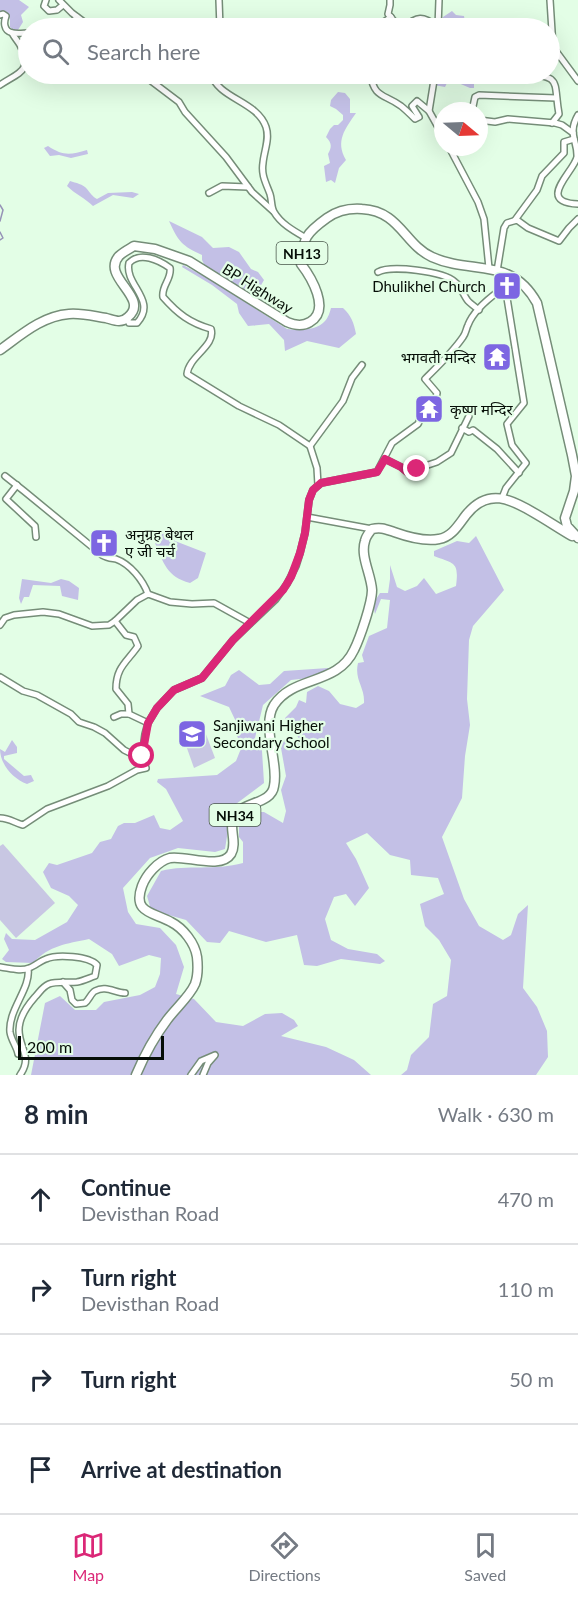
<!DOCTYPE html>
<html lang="en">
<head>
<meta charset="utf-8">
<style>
	:root { --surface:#fff; --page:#f2f2f3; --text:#1f2937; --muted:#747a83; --line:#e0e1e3; --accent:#db2777 }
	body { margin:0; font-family:Lato,"Noto Sans Devanagari",sans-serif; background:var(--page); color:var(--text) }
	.compass { position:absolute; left:434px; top:102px; width:54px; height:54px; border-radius:50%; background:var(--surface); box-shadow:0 6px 24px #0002; rotate:109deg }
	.scale { position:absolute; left:18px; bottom:15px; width:146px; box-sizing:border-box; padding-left:6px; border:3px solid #060e07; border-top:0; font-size:16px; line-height:21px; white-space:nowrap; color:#060e07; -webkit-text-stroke:4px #e3fee6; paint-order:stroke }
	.stop { position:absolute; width:18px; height:18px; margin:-14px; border:4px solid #db2777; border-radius:50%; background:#fff }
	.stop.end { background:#db2777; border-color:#fff; box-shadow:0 2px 6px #0008 }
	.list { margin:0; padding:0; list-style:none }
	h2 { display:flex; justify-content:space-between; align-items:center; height:78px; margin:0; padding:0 24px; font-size:26px }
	h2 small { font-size:20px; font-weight:400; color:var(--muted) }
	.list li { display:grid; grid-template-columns:39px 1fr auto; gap:18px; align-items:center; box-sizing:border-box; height:90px; padding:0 24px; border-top:2px solid var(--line) }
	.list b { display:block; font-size:22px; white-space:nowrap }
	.list p { margin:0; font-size:20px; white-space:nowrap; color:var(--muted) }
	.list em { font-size:20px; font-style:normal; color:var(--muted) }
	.icon { flex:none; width:33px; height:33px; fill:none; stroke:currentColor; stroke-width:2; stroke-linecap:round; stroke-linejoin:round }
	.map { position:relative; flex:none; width:578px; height:1075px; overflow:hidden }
	.search { position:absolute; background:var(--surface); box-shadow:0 6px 24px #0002; left:18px; right:18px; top:18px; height:66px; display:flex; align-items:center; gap:15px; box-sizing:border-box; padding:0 21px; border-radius:33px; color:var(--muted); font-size:22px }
	.sheet { height:438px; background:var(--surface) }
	nav { display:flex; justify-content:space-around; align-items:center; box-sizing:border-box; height:84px; border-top:2px solid var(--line); background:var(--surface); font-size:16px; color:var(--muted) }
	nav a { display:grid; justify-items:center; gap:3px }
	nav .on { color:var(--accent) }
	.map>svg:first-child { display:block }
	.green { fill:#c8c7e3 }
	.forest { fill:#c3c0e6 }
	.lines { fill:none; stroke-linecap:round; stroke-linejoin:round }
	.stream { stroke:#9693b7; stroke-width:1.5 }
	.minor-casing { stroke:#758d78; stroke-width:8 }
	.trunk-casing { stroke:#758d78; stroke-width:11 }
	.minor { stroke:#fff; stroke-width:5 }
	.trunk { stroke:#fff; stroke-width:8 }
	.route { stroke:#db2777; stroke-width:8 }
	.labels { text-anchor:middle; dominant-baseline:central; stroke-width:4.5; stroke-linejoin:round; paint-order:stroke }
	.shield { fill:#e3fee6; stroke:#48564a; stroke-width:1.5 }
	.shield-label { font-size:14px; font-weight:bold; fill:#060e07 }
	.poi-label { font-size:15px; fill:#060e07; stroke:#e3fee6; text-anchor:start }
	.street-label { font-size:15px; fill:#060e07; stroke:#e3fee6 }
</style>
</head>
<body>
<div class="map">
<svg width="578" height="1075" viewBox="0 0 578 1075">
	<rect width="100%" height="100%" fill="#e3fee6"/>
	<g class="green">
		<path d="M204,729L215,758L194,768L183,737Z"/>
		<path d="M3,844L55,903L16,938L0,920V846Z"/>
	</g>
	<g class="forest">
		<path d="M0,0H19L29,7L21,15L23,22L18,30H13L10,27V19L7,13H0Z"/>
		<path d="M452,11L456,15L464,16L465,22L474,26L473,28H454L452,21L441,22L443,17Z"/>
		<path d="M437,74H472L474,75V88H470L449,79L445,87L434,85Z"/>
		<path d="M338,92L345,93L350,99V113H356C345,129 335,141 346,160L339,168L335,183L331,180L326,182L324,166L330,163L328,154C332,147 332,143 326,137L330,129L334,125H338L343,120V115L336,109L330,106L331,100Z"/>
		<path d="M48,146C63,156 70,155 87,150L88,154L71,158L59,155L50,156L44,148Z"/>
		<path d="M70,181C76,183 83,184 87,189C91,194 92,196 97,199L108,193L132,192L139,194L133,198L113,195L93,206C85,198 75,194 67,186Z"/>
		<path d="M169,221L202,237L213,248L229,247L239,252L251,269L258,272L264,280L260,287L259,292L265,299L263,302H259L206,268L202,260V255C182,246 178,241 169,221Z"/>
		<path d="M183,265L211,280L287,329C298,330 317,331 325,321C328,318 330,312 331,308H343C351,315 354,323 356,334L339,348L307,341L285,351L284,340L269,324L248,326L239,313L237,304L212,285L182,267Z"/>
		<path d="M167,530L175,541L206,553L198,578L190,583C167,577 163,562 155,543L159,533Z"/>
		<path d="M476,536L504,590L473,626L469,640L467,699L470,725L465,756L462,798L442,837L464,899L479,926L503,940L511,935L518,914L528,905L523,988L537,1007L547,1031L548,1057L536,1075H401L407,1070L411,1055L429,1037L433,1004L447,996L451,960L439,940L425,926L420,904L444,894L438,878L411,875L410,860L390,855L367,833L346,843L356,859L369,888L355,906L346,894L334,897L325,919L331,940L348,949L377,954L385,961L380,964L341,959L317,966L304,965L297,935L266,942L229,931L220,943L207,942L186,920L151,910L147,896L161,871C188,864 215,871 243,863V842L239,837V823L244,812H264L283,823L286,811L281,790L286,776L281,748L283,739L302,743L285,718L296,707L299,700L306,703L307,692L318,686L329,691L340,704L356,708L364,703C365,687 354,680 358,663L364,662L362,655L369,636L387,628L390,600L381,599L375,614L373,604L380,593H388L390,579V565L397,587L405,591L417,586L424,578L436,594L456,586C459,562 455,564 434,556V551L457,541L469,543Z"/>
		<path d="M22,579L51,583L61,579L69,581L79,588L78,600L62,596L60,586L33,585L29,597H24L21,604L19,598Z"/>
		<path d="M328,668H335L318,677L291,680L263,705L255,738L262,751L264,783L236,804L225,819L228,830L225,849L215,852L178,848L150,858L123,888L128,912L136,924L160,928L176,945L184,967L176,994L194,999L216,1022L243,1026L265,1014L282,1013L294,1020L298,1026L281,1036L326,1047L354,1060L371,1075H31L45,1003L60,996L75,1010H96L104,1002L140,995L155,987L160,974L161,958L149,955L119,966L112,954L89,939C66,944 50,945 33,963L6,962L2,959L9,950L4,939L6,933L12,939L35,940L67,922L78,905L69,896L51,888L43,872L49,863L57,865L92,853L100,842L111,839L118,826L124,823H135L154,815L160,828L170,830L183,821L166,789L157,782L158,779L217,775L236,761L242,746L236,734L239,728L229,707L200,696L225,686L231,675L239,670L259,685L270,684L284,671Z"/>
		<path d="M12,740L17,747V753L4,756V759L24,776L31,775L34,781L27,784C13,779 0,764 0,749L5,752Z"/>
	</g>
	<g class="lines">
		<g class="stream">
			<path d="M0,205L3,210L0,221"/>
			<path d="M0,232L3,238L0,240"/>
		</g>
		<g class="minor-casing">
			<g id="minor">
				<path d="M46,0L44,6L49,11L57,10L63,5"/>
				<path d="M59,0L72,13L92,28"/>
				<path d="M219,0L220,28"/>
				<path d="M390,0V5L388,14L400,28"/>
				<path d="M550,0L553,47L578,81"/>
				<path d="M0,15L3,14L6,16C5,19 4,23 5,26C7,36 21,33 28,33"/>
				<path d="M438,27L439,0"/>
				<path d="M68,28L77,17"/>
				<path d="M375,28L391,17"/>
				<path d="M402,28C418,17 421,14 438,27"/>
				<path d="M142,74L179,102L185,112L226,157L252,192L273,211"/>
				<path d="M211,74C219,99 257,101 266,127C270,139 264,151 263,163C261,175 266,183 270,194C272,200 271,207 274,212C281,224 294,231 306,238"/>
				<path d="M370,74C375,99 383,93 401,106C406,110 411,115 415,119L419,117L412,106L417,101L429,111"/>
				<path d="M435,74L429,111L443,136"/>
				<path d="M506,74H511"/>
				<path d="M523,74C563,76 553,81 559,114L552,123"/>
				<path d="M0,85C19,72 33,72 20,45C17,40 14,37 12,33"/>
				<path d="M472,111L475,97L479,95L556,98"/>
				<path d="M578,115C567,134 578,141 577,157C574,172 535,202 578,204"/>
				<path d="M479,120L495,122L508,119L555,123L562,125L573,133"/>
				<path d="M449,147L478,202L484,219L489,268"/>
				<path d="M209,193L222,186L248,187"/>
				<path d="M515,220L537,190L542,176L564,153V142L574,139"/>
				<path d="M378,272C391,265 443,271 455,282C461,286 463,295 468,301C471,304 475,307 479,310"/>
				<path d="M127,318L129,323H137C158,300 124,285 129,263C140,251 159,260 170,268C172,279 161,286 163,297C178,314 190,323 211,329C216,346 189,356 187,374L239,406L279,425L310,446L317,468L318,485"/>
				<path d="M462,428L469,432L473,430L497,449L519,473"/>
				<path d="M310,446L343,401L352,378L362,365"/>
				<path d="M385,459L401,467L407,472L437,462L451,453L469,416"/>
				<path d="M5,476L24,491L102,555C107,558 110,558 116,559C130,564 143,580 148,594"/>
				<path d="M17,485L6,499L35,526L36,537"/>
				<path d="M502,498L506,488L526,463L512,445L507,424L524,403L507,298L499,291L497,271L504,228L507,223L517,220L528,228L559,241L569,228L578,219"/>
				<path d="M307,517L372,529"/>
				<path d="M115,621L126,635L134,637L138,646C127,662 116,667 116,689L128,704L129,714L148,723"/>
				<path d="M0,625L5,618L14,615L43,612L59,614L92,626L109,625L115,621L137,600L148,594L170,602L192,604L214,603L250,623"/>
				<path d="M0,677L23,691L37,695L71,714L79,722L94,727L105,733L124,750L130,753H143"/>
				<path d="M114,717L121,714H129"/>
				<path d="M0,818C9,818 15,823 23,825L47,809L108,786L137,770L146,768L142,756L145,734L148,723L157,708L174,690L202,678L233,640L276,599L287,584L296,566L300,553L305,533L309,500L313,490L321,483L377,472L392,443L418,424L426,407L436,398L437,393L425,379C438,366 452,353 463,337C466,333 466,329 468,325C473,312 488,299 499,291"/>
				<path d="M0,967C9,968 21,972 29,968C35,966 40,961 46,959C57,954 89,956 97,965L95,976C89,978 83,981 77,982C68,983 57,981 49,984C42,987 40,992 35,997C27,1006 19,1017 19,1030C19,1048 33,1057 20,1075"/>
				<path d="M63,982L70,990L72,1000L76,1004L85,1003C89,1000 91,993 95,991C106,985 115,993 125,993"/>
				<path d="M18,1054C17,1047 11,1040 10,1032C8,1010 31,988 28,969"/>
				<path d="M191,1075L201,1061L215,1055L208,1063L203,1075"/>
			</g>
		</g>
		<g class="trunk-casing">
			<g id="trunk">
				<path d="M0,350C21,335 42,316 69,314C82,313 93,316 106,318C110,319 115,321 119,321C122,321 126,319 128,317C151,298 100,277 119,256C123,252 129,249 134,246L155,249L189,261L287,322C294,325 302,327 310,322C331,310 311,277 301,264C303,238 306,233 327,218C337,211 349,208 362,209C400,211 404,244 432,257C472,275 511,256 537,303L572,455L576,476L574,491L565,518L567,526L578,538"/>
				<path d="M136,1075C144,1056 155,1036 167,1020C175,1009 190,996 195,984C198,976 198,966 197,957C195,943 183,928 171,922C153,912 132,913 142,886C146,875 158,861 170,858C185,855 221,870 231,854C239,840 224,823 239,811C249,802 272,802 274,786C279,762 261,726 274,705C294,675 337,686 354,650C360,638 372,603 372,590C371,574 360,556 365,541C366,536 369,533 372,529C381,527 385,529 394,532C408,537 425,542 439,539C452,537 459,524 466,515C488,487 511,499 536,514C548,521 560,529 572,536"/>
			</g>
		</g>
		<use href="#minor" class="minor"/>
		<use href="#trunk" class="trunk"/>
	</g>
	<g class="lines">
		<path class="route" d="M142,756L148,723L157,708L174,690L202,678L233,640L283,590L291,577L300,553L305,533L309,500L313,490L321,483L377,472L385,459L401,467L407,472L417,469"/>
	</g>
	<defs>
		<g id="church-square" transform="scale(1.5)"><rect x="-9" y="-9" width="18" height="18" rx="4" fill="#7d66e2" stroke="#e3fee6"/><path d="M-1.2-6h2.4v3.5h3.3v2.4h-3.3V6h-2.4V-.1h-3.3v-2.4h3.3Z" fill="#fff"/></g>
		<g id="temple-square" transform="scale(1.5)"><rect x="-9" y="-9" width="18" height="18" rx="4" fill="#7d66e2" stroke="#e3fee6"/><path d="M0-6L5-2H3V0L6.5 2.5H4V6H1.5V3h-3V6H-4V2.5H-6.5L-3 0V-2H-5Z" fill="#fff"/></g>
		<g id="school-square" transform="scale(1.5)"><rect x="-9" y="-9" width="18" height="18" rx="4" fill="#7d66e2" stroke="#e3fee6"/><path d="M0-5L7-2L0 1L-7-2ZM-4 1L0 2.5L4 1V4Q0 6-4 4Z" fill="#fff"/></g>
	</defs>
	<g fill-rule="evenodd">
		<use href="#church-square" x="507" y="286"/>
		<use href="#temple-square" x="497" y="357"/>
		<use href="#temple-square" x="429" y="409"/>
		<use href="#church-square" x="104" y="543"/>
		<use href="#school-square" x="192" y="734"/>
	</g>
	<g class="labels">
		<g class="shield">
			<rect x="276.5" y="242" width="51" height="22" rx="4.5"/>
			<rect x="209.5" y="804" width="51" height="22" rx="4.5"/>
		</g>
		<g class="shield-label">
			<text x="302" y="253">NH13</text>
			<text x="235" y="815">NH34</text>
		</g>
		<g class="poi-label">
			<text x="486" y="286" text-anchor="end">Dhulikhel Church</text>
			<text x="476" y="357" text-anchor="end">भगवती मन्दिर</text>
			<text x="450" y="409">कृष्ण मन्दिर</text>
			<text x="125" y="534">अनुग्रह बेथल<tspan x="125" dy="17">ए जी चर्च</tspan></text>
			<text x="213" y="725">Sanjiwani Higher<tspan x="213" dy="17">Secondary School</tspan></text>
		</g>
		<g class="street-label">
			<text transform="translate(258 288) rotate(32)">BP Highway</text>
		</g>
	</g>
</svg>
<svg class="compass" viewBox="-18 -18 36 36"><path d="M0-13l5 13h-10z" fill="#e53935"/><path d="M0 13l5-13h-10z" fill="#747a83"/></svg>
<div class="scale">200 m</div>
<div class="stop" style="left:142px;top:756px"></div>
<div class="stop end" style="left:417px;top:469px"></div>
<div class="search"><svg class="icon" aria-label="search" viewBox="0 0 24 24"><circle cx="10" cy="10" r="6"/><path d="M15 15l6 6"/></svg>Search here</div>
</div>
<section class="sheet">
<h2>8 min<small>Walk · 630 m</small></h2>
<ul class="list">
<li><svg class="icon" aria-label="ahead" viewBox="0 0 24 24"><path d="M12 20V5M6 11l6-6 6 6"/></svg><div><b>Continue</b><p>Devisthan Road</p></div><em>470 m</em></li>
<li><svg class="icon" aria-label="right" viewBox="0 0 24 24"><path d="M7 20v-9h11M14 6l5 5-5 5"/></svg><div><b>Turn right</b><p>Devisthan Road</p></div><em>110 m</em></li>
<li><svg class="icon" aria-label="right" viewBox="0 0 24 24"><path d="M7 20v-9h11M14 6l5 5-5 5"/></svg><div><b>Turn right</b></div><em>50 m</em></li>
<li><svg class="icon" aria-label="arrive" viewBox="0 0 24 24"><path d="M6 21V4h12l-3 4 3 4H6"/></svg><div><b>Arrive at destination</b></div></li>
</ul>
</section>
<nav>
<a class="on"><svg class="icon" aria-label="map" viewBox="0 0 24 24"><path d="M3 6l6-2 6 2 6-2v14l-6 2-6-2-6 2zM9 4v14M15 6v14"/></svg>Map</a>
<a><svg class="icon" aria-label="directions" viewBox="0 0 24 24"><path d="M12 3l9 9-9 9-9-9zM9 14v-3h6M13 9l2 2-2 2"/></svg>Directions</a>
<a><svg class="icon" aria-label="saved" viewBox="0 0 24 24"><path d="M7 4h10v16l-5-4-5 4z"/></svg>Saved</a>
</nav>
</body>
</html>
